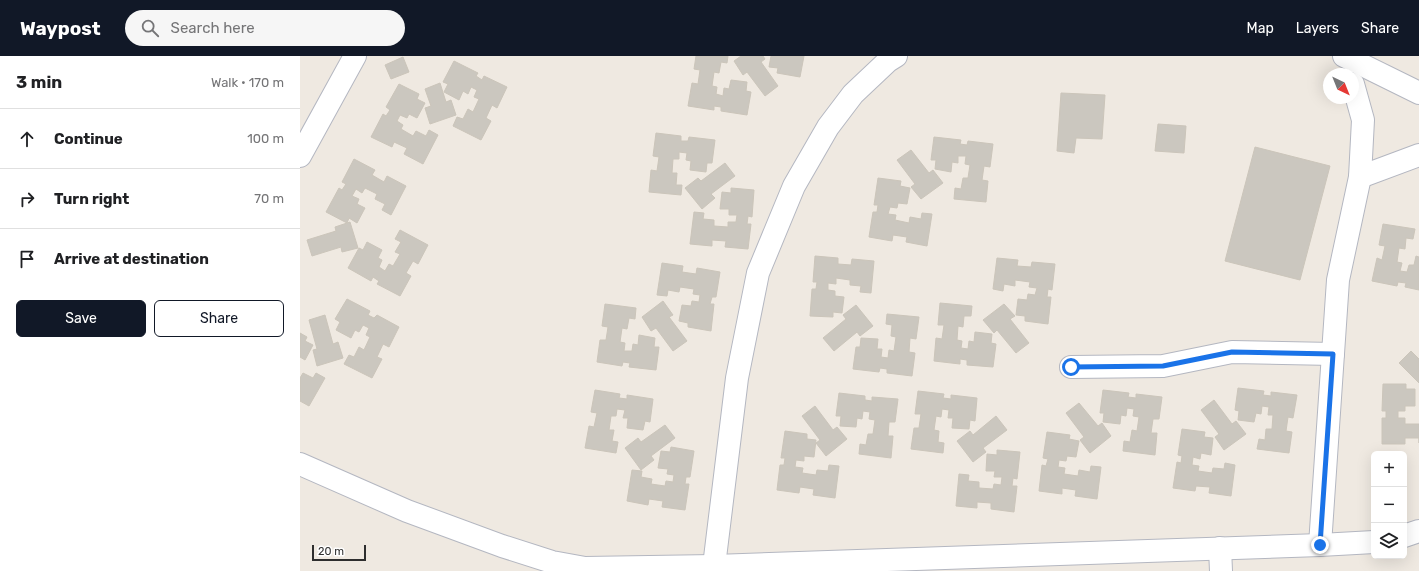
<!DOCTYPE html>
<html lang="en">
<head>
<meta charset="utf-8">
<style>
	:root { --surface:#fff; --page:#f6f6f6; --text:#202124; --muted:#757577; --line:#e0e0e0; --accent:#111827 }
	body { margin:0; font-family:Rubik,sans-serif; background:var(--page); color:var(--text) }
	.controls { position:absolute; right:12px; bottom:12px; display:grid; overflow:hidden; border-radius:6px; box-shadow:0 4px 16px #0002 }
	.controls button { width:36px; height:36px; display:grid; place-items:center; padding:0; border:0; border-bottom:1px solid var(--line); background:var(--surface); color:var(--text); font:20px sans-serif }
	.compass { position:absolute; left:1023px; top:12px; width:36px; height:36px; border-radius:50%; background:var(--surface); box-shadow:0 4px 16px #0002; rotate:137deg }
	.scale { position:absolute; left:12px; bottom:10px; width:54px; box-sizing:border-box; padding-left:4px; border:2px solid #2e2e2e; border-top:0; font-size:11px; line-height:14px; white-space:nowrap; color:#2e2e2e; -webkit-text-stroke:3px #fff; paint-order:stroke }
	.stop { position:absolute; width:12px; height:12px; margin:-9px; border:3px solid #1a73e8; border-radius:50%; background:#fff }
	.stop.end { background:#1a73e8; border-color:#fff; box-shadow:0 1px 4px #0008 }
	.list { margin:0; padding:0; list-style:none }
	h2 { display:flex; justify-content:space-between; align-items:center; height:52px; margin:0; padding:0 16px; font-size:17px }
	h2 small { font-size:13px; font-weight:400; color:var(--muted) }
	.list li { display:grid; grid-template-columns:26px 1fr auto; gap:12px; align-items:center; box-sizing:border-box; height:60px; padding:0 16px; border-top:1px solid var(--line) }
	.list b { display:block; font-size:15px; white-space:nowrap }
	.list em { font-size:13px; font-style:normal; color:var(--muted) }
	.actions { display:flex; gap:8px; padding:12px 16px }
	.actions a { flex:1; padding:9px 0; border:1px solid var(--accent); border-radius:6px; text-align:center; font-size:14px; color:var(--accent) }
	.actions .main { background:var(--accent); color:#fff }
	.icon { flex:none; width:22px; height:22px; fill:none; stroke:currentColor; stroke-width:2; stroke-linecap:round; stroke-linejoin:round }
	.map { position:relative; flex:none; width:1119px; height:515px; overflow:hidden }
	header { display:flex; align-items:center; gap:24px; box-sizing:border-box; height:56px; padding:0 20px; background:var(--accent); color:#fff }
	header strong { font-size:19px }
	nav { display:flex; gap:22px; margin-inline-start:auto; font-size:14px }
	.search { width:280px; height:36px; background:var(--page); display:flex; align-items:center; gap:10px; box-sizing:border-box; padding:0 14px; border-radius:22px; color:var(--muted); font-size:15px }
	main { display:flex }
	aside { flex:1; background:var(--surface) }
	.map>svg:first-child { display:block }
	.building { fill:#cbc7bf; stroke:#cbc5ba }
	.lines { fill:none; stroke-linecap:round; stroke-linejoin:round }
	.minor-casing { stroke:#b4b7c1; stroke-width:24 }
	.minor { stroke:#fff; stroke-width:22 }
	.route { stroke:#1a73e8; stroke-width:5 }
</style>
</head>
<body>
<header>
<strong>Waypost</strong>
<div class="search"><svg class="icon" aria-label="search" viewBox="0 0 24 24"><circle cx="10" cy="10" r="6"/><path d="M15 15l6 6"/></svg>Search here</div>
<nav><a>Map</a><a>Layers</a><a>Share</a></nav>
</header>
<main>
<aside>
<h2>3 min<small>Walk · 170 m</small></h2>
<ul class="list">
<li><svg class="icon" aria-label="ahead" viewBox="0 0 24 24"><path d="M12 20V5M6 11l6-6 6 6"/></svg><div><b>Continue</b></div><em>100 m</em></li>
<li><svg class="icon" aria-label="right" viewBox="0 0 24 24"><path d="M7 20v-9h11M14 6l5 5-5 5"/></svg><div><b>Turn right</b></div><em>70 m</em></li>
<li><svg class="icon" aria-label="arrive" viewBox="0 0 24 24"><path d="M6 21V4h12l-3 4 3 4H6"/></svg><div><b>Arrive at destination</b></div></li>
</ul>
<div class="actions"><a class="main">Save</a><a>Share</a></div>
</aside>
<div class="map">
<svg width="1119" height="515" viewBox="0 0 1119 515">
	<rect width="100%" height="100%" fill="#efe9e1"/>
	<g class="building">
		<path d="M396,0H428L427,7L421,6L419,17L414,16L412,30L417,31L416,38L423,40L424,32L429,33L431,24L447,26L446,35L451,36L447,59L421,55V51L414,50V54L388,50L392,27L398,28L400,14L394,13Z"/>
		<path d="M441,0H463L465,3L461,6L478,30L465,40L447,16L443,19L434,5Z"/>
		<path d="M471,0H504L500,21L477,17L478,12L469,11Z"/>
		<path d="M103,1L109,16L91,23L85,9Z"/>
		<path d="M154,5L178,17L176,20L182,24L184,20L207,31L197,52L192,49L186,62L191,65L181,84L153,70L157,61L163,63L168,53L173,56L179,43L174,41L177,34L171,31L168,38L163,35L159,44L144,36L148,28L143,26Z"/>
		<path d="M140,27L146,46L151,44L156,59L130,68L125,52L131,50L125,33Z"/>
		<path d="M99,28L119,38L117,43L125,47L117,62L109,58L107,62L100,59L97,65L103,69L101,73L113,80L116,75L126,80L129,74L138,79L123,108L104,98L107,92L94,86L92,91L71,81L83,58L86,60L90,54L86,51Z"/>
		<path d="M761,37L805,39L802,83L776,82L774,97L757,95Z"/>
		<path d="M858,68L886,70L884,97L855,95Z"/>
		<path d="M356,77L381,80V85H388L389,81L415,84L412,107H407L406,116L390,114L391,105L386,104L387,97L379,96V103H373L372,117H377L376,129H382L381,139L349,136L351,114L357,115L359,101L353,100Z"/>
		<path d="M634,81L661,84L660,88L667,89L668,85L693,88L690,111L684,110L682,124L688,125L686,146L654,143L655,132L661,133L663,122H668L670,109L665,108L666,100H658V107L652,106L651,116L635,113L636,104H631Z"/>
		<path d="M955,91L1030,110L1000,224L925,205Z"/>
		<path d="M611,94L629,117L633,114L643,127L621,143L611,131L615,128L597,104Z"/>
		<path d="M54,103L75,114L72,119L84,126L87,120L106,130L91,159L82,154L85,148L75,143L77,138L65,132L62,137L56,133L52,140L59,143L57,148L65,152L57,167L49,162L47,167L26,156L39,132L42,134L46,128L42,126Z"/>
		<path d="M425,107L435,120L411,138L415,142L402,153L385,132L398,122L401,125Z"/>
		<path d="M578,122L601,125L600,130L610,132L607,148L598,147L597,152L590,151L588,158L596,159L595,164L609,167L610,161L621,163L622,157L632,158L627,190L606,186L607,181L593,179L592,185L569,181L573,156H577L578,149H574Z"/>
		<path d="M431,132L454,134L452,161L448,160L447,168H451L448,193L425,191L426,185L412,184V190L390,188L394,156L404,157L403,163L414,164V170L428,171V166H436L437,159H429V153H420L422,136L431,137Z"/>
		<path d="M50,166L58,192L42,196L41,191L12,200L7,184L36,175L35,171Z"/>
		<path d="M1083,168L1115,173L1113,183L1106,182L1105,193L1099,192L1097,206L1102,207L1100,215L1107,216L1109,209H1114L1116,200L1119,201V234L1105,231L1106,227L1098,226L1097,230L1072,225L1077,202L1082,204L1085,190L1079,189Z"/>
		<path d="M100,174L128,189L118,208L113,205L106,217L111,220L100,240L77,228L79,225L73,221L71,225L48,212L59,192L63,194L67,186L82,194L78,202L82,204L79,211L85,215L89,208L93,210L100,198L95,196L101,186L95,183Z"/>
		<path d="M515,200L538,202V208L551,209L552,203L574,205L571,237L560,236L561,230L550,229V224L536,222V228L528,227V234L535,235V240L544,241L542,257L533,256V261L510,260L512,233H516L517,226H513Z"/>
		<path d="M697,202L718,204L717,210L731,211L732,206L755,208L752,234L748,233L747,241H751L748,268L725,265V260L716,259L718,243L727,244L728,238L735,239L737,232L729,231L730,226L715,224V230L704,228L703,235L693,233Z"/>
		<path d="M362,207L383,210L382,216L396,218L397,212L420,216L416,241H412L410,248H414L411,275L388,271V267L379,265L382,249L391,250L392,245L399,246L400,239L393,238L394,233L380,231L379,236L368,234L367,240L357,239Z"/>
		<path d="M47,243L70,255L68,259L74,262L77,259L99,271L89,291L83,288L77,301L82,303L72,322L44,308L49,299L54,301L59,291L64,294L70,281L66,279L69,272L63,269L59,276L55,274L51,282L36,274L40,266L35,263Z"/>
		<path d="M363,245L373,259L369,261L387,285L373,295L356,272L351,275L342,261Z"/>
		<path d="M640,247L672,250L671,260H664L663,271L658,270L657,284L662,285L661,292L668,293L669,285L674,286L675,276L692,278L691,287L696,288L693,311L667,309V304L660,303V308L634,305L636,282L642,283L644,269H638Z"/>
		<path d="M305,248L336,252L335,263L329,262L327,273L322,272L320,286L325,287L324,295H332L333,288L338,289L339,279L355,282L354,291H359L356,314L329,311L330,307L323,306L322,310L297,306L300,284H306L308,271L302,270Z"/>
		<path d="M704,248L715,260L710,263L729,287L716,297L697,274L694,277L683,264Z"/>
		<path d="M556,249L573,270L560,280L557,276L534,295L523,282L546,263L543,259Z"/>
		<path d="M587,258L619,261L616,283L610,282L609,296L615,297L612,320L587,317V313L580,312L579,316L553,313L556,291H560L561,282L578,283L577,293H582L581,301L588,302L589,294L594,295L596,281L591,280L592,269L586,268Z"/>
		<path d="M25,259L33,288L38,286L43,302L17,310L13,294L17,293L9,264Z"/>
		<path d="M0,277L7,281L5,285L13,289L5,304L0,301Z"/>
		<path d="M1111,295L1119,303V327L1099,307Z"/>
		<path d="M3,317L13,322L16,317L25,322L9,350L0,345V322Z"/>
		<path d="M1083,328H1106V333H1115V350H1105V355H1098V362H1105V368H1119V387V382H1105V388H1082V362H1086V355H1082Z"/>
		<path d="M938,332L964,335L963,339L971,340V336L997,339L993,362L988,361L986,375L992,376L989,397L957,393L959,383L965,384L966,373H972L973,359H968L969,351L962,350L961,358L956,357L954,366L938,364L939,355L935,354Z"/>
		<path d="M295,334L320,338L319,342L327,343V339L353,343L350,366L345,365L343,374L327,372L328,362H323L325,354L317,353L316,360H311L309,374H314L312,385L318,386L316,397L285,392L289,370L294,371L297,357L291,356Z"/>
		<path d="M803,334L829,337L828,341L836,342V338L862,341L859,363H853L851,377H857L855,399L823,395L824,385L830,386L832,374L837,375L839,361L833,360L834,353L827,352L826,360L821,359L820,368L803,366L804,357H800Z"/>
		<path d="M618,335L644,338L643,342L651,343V339L677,342L675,365L670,364L669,373L652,372L653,362H648L649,354L642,353L641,361L636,360L634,374L639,375L638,386L644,387L643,397L611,393L614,372H619L621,358H615Z"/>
		<path d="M539,337L565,340V344L572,345V341L598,343L595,366H589L588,380H593L591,402L559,398L560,388L566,389L568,378H573L575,364L569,363L570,356L563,355L562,363L557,362L556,371L540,370L541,360H536Z"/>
		<path d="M914,344L932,368L936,365L946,378L924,394L915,381L919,378L901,354Z"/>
		<path d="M779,347L798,370L802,367L811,380L790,397L780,384L784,381L766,357Z"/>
		<path d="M515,350L533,374L537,371L547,383L526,400L516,387L520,384L502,360Z"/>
		<path d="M696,360L707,374L683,392L686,396L673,406L657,385L670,375L673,379Z"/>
		<path d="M365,369L375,382L351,400L354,404L341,414L325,392L338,382L341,386Z"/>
		<path d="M882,373L905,376L904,381L913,382L911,399L901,397L900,403L893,401L892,409L899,410L898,415L912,417L913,412L924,413L925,407L935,409L931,440L909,437L910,431L896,430L895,435L873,432L877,406L881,407L882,400L878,399Z"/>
		<path d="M485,375L507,378V383L516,384L514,401L504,400V405L496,404L495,411L503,412L502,417L516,419L517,414L528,415L529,409L539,410L535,442L513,439L514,433L500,431L499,437L477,434L480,409H484L485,402H481Z"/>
		<path d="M747,376L770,379L769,383L779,385L776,401L767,400L766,405L759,404L758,411L765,412L764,418L778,420L779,414L790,416L791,410L801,411L797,443L775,440L776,434L762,432V438L739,435L742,409L746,410L748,403L743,402Z"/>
		<path d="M371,391L394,395L390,421H386L385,428H389L385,454L362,451L363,445L349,443L348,449L327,445L332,414L342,415L341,421L352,423L351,428L365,430L366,425L373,426L374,419L367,418L368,413L358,412L361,395L370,396Z"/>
		<path d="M697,394L720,396L717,423L713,422L712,430H717L714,456L691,453V447L677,446V452L656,450L659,418L669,419L668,425L679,426V432L693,433L694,428L701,429L702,421H694L695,415H686L687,398L697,399Z"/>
	</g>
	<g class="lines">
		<g class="minor-casing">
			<g id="minor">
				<path d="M1044,0L1119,37"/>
				<path d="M0,100L55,0"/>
				<path d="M1060,121L1119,99"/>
				<path d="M771,311L863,310L932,296L1033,298"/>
				<path d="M0,408L107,455L202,490L252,506L285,512L414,510L1020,489L1074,486"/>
				<path d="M1104,480L1119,475"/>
				<path d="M1020,489L1038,224L1060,121L1063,64L1053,28"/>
				<path d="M920,492L921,515"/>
				<path d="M414,510L437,322L458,217L494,130L528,71L553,38L588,5L596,0"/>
			</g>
		</g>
		<use href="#minor" class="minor"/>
	</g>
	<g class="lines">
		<path class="route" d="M771,311L863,310L932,296L1033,298L1020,489"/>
	</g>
</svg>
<div class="controls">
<button>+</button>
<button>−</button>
<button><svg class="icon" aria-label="layers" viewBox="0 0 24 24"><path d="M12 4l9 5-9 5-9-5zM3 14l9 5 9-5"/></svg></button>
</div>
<svg class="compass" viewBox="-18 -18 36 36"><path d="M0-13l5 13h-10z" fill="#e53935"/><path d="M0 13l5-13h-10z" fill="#757577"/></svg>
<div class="scale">20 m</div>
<div class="stop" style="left:771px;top:311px"></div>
<div class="stop end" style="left:1020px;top:489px"></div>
</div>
</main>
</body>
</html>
